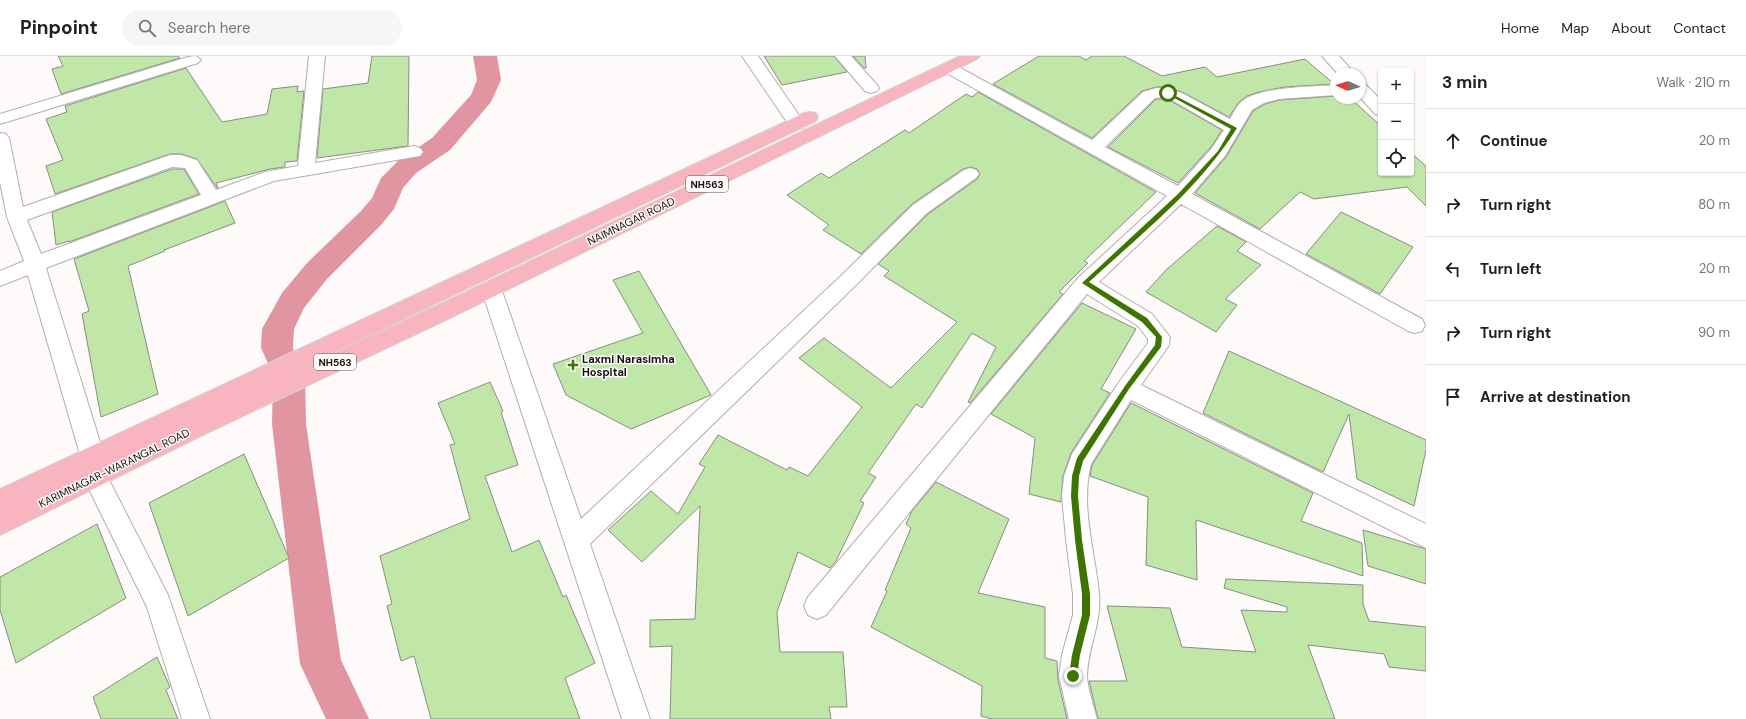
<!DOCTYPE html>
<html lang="en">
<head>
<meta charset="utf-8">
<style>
	:root { --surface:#fff; --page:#f6f6f6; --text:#202124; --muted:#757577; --line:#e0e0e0 }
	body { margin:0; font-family:"DM Sans",sans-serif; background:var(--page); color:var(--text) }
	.controls { position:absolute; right:12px; top:12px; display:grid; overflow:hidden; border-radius:4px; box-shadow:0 1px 3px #0004 }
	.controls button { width:36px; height:36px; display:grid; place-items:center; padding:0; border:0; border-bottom:1px solid var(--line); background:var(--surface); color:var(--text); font:20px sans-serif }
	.compass { position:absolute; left:1330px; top:12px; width:36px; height:36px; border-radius:50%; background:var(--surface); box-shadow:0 1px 3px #0004; rotate:273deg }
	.stop { position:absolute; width:12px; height:12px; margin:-9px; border:3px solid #3e7400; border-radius:50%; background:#fff }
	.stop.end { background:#3e7400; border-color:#fff; box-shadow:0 1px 4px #0008 }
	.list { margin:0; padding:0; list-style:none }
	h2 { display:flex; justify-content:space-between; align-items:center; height:52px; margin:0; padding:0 16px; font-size:17px }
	h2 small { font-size:13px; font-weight:400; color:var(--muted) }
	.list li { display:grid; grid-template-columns:26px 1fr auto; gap:12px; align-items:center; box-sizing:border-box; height:64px; padding:0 16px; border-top:1px solid var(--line) }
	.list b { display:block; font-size:15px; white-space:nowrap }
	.list em { font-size:13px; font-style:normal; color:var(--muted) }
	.icon { flex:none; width:22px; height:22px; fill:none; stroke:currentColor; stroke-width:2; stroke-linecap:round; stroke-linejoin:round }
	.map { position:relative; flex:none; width:1426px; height:663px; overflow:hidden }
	header { display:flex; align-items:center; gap:24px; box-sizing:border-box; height:56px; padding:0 20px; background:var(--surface); border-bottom:1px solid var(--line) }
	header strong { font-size:19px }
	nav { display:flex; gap:22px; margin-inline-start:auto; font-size:14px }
	.search { width:280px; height:36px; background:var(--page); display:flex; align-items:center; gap:10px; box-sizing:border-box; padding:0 14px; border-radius:22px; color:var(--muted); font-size:15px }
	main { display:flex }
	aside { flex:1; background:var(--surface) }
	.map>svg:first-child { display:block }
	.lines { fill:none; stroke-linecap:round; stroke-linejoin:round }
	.canal { fill:#e095a1; fill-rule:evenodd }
	.building { fill:#c0e6a8; stroke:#888d86 }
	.street-casing { stroke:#b6acae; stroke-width:2 }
	.highway-casing { stroke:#d5d4d4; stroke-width:2 }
	.street { fill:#fff; fill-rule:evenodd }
	.highway { fill:#f9b5bf; fill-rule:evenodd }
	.route { fill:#3e7400 }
	.poi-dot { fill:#3e7400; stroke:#fefafa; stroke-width:1.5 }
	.labels { text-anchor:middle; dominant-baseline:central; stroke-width:3; stroke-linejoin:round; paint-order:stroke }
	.shield { fill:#fefafa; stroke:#5a5656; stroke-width:1 }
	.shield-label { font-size:10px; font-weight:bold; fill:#131010 }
	.street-label { font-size:11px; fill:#131010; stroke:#fefafa }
	.poi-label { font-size:11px; font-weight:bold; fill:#131010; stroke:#fefafa; text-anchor:start }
</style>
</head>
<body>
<header>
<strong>Pinpoint</strong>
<div class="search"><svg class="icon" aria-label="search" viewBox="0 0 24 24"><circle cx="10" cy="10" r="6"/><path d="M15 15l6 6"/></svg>Search here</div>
<nav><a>Home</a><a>Map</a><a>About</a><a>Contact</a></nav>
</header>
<main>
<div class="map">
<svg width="1426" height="663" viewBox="0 0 1426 663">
	<rect width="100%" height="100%" fill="#fefafa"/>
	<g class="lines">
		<path class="canal" d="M473,0H497L501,24L491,46L450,94L416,117L403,132L394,153L381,169L327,223L304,252L294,273L293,292L305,318L306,368L341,604L369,663H326L300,608L272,368L273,318L261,292L262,273L282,237L307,207L361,155L372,142L381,122L398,105L432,82L471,39L477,24Z"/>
	</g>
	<g class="building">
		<path d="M58,0H178L180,2L61,38L52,13L63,10Z"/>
		<path d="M372,0H409L408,90L317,102L323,33L368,27Z"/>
		<path d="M764,0H834L847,16L782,29Z"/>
		<path d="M853,0H865L866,12H864Z"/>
		<path d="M1039,0H1079L1086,4L1092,0H1124L1162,20L1205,11L1217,21L1305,3L1334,28L1285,31L1259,36L1247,40L1239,46L1229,61L1182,36L1166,31H1156L1142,35L1092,82L993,28Z"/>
		<path d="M186,12L222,66L267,58L272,33L298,30L297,36L304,35L297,105L285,106V111L270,113L216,127L218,132H217L197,103L181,98H170L55,138L46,110L63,104L46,63L67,56L65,50Z"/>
		<path d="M978,36L1156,136L1084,205L1088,207L1059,236L1063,238L970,347L968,346L996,291L972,277L922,352L916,348L868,417L876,421L860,445L864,447L836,505L830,512L798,496L777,556L780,596H843L847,651H829L831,663H670L672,590L650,591V564L695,563L700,450L642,506L608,474L651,435L678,458L705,411L699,408L718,379L787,414L789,411L808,420L862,351L799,302L824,282L891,332L957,266L884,220L889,215L878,208L928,158L977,123L980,118L977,113L970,111L963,113L912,148L861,198L823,174L829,169L787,139L821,117L829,122L905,74L909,77L966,38L972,41Z"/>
		<path d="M1336,40V42H1350L1381,70V117H1411V97L1426,110V150L1407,131L1314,143L1300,136L1260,173L1195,137L1226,101L1253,55L1265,48L1279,44Z"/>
		<path d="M1156,43H1163L1169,44L1222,74L1211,91L1178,127L1108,91Z"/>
		<path d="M172,113H184L199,138L69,186V185L56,189L52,156Z"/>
		<path d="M225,145L235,167L164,194L165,195L128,210L158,338L101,361L82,258L89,255L74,203Z"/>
		<path d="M1341,156L1413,191L1380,238L1306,198Z"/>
		<path d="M1217,170L1246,186L1237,195L1261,209L1225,243L1237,249L1216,276L1146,236L1166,214Z"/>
		<path d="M639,215L711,339L631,373L566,339L553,308L643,277L613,224Z"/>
		<path d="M1082,247L1136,273L1101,333L1110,337L1071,397L1063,420L1061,446L1029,438L1035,382L991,358Z"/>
		<path d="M1229,295L1426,384V394L1414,450L1357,423L1349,358L1323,416L1203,357Z"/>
		<path d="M490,326L503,355L501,356L518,409L485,420L512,496L539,484L563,541L566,539L595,607L565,622L580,663H431L414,600L401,605L387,550L392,548L380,500L470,463L450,389L455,388L438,347Z"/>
		<path d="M1131,347L1313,437L1301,465L1362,487L1363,520L1196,464L1197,524L1146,509L1148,441L1090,420L1092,409Z"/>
		<path d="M244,398L289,502L188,560L149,447Z"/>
		<path d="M936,426L1009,463L978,537L1045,551V602L1057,605L1058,624L1067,663H992L981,660L982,630L871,571L887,535L885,534L911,472L906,468L912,455Z"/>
		<path d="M97,468L126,542L16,607L0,554V521Z"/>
		<path d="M1363,474L1426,493V528L1368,510Z"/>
		<path d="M1226,523L1363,529V548L1369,565L1426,571V615L1389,611L1384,598L1308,589L1335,663H1098L1089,625H1127L1107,550L1170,552L1182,591L1256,596L1241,554L1287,556V551L1224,532Z"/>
		<path d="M157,601L170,631L166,634L178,663H101L93,641Z"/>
	</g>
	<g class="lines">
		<g class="street-casing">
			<g id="street">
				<path d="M196,0L201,4L198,7L0,68V58L188,1Z"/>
				<path d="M309,0H325L315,107L414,90L420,92L423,96L420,100L274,125L46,212L105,402L107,420L168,539L210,663H182L147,551L83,421L81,402L28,219L0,230V215L24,205L7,161L0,126V77L6,78L9,82L23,151L170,99H181L197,104L216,134L265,116L298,110ZM172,111L185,112L201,139L41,198L27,164Z"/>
				<path d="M742,0H758L805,68L803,72L797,73L791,72Z"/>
				<path d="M835,0H851L877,29L879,32L877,35L871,37L865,35Z"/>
				<path d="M1322,0H1339L1355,18H1338Z"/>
				<path d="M949,7L955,9L1092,84L1143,36L1156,32H1166L1182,37L1230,63C1233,58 1236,51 1240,47C1258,30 1311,31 1336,29V39L1279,43L1264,47L1252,54L1225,100L1192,138L1422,263L1425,269L1422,275L1415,277L1408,275L1181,148L1099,226L1152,258L1170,281L1169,289L1165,295L1141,329L1426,468V492L1131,344L1091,408C1080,451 1095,494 1099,538C1102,566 1088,591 1087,619C1087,631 1094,651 1097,663H1069L1059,620L1062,599L1073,559V538L1066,483L1062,440L1064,420L1072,398L1119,326L1148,287V283L1138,270L1087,238L826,559L817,563L808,559L804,550L808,541L1078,222L1167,140L943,15L941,12L943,9ZM1155,42L1163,41L1170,43L1224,74L1212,92L1178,130L1105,91Z"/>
				<path d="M1360,27L1366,29L1381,44V59L1375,58L1360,41Z"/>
				<path d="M970,112L976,114L979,118L976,122L927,157L857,228L590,488L650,663H622L481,232L484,227L491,225L498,227L501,232L581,463L843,218L913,149L964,114Z"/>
			</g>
		</g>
		<g class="highway-casing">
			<path id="highway" d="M960,0H980L977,3L448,263L205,378L0,479V433L804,57L810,56L816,57L818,61L816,65L281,322L434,251Z"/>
		</g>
		<use href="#street" class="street"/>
		<use href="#highway" class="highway"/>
	</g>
	<path class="route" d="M1168,36L1237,72C1199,133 1141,178 1089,226L1147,262L1162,281L1161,291L1129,333L1083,405L1079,420L1078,440L1082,484L1090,538V559L1080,599L1077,620L1073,625L1069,620L1072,599L1082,559V538L1075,484L1071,440L1072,420L1077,402L1125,330L1155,289L1156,281L1142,266L1082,227L1178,138L1218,95L1231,73L1167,38Z"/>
	<path class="poi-dot" d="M571 303h4v4h4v4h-4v4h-4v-4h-4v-4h4z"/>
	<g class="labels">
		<g class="shield">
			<rect x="686" y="120" width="42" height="16" rx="3"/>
			<rect x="314" y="298" width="42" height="16" rx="3"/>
		</g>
		<g class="shield-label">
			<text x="707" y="128">NH563</text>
			<text x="335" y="306">NH563</text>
		</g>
		<g class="street-label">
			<text transform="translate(631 165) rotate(-26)">NAIMNAGAR ROAD</text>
			<text transform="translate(114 412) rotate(-26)">KARIMNAGAR-WARANGAL ROAD</text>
		</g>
		<g class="poi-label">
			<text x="582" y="303">Laxmi Narasimha<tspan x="582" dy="13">Hospital</tspan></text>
		</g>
	</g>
</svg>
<div class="controls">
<button>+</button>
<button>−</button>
<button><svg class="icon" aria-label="locate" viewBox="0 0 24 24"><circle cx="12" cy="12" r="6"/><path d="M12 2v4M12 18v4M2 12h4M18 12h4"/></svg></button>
</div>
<svg class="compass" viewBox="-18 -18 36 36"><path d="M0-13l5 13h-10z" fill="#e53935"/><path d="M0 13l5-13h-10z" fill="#757577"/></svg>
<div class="stop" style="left:1168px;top:37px"></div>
<div class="stop end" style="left:1073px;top:620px"></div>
</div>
<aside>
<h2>3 min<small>Walk · 210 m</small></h2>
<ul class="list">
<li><svg class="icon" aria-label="ahead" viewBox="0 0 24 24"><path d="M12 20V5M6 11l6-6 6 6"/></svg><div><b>Continue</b></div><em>20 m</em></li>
<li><svg class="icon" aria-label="right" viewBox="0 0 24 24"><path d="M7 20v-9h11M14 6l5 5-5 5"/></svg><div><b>Turn right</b></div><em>80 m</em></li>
<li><svg class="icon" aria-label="left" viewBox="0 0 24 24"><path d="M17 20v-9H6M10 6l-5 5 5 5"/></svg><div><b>Turn left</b></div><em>20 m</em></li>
<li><svg class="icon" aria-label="right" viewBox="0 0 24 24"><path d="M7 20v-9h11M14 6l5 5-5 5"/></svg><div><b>Turn right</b></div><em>90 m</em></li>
<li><svg class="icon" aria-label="arrive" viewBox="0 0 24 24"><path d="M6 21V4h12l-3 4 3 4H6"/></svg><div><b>Arrive at destination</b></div></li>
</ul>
</aside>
</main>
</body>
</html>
